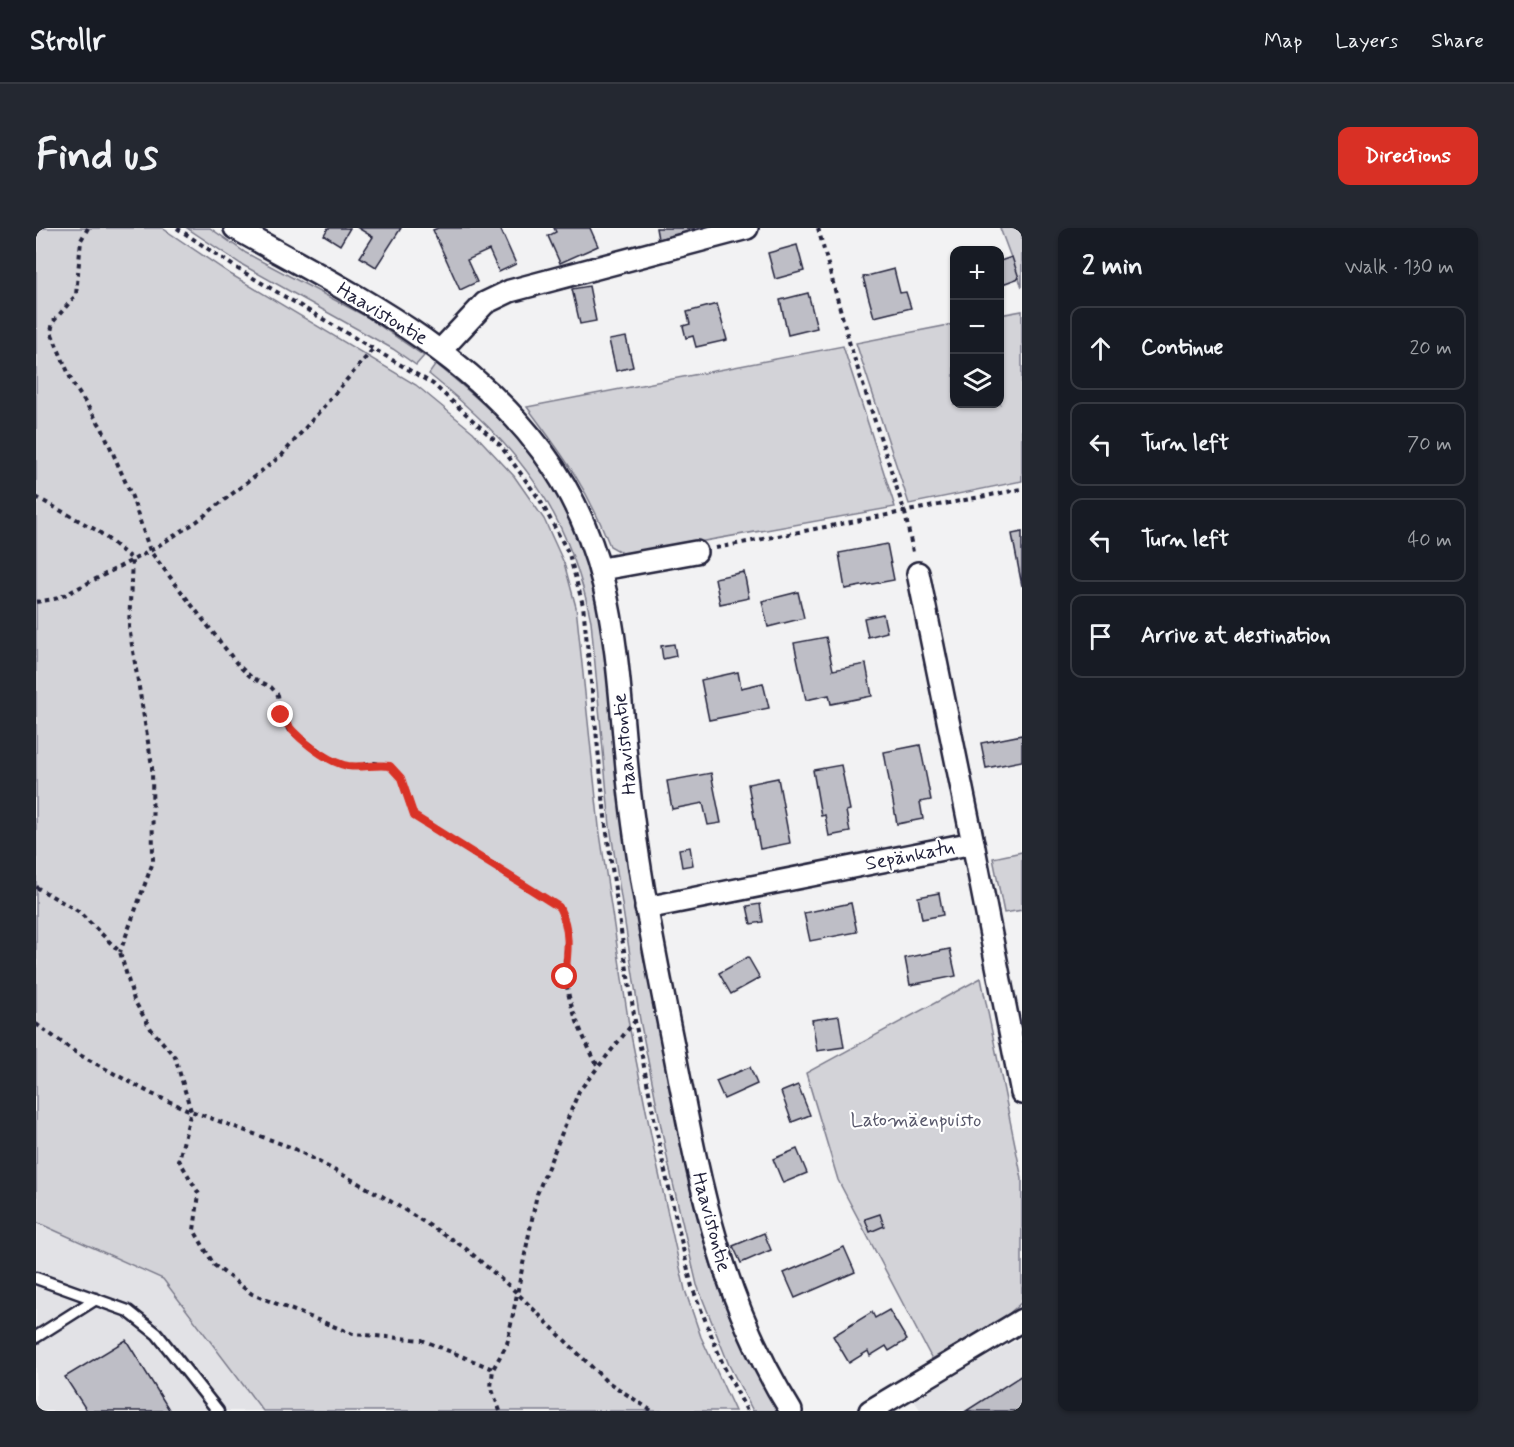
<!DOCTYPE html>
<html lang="en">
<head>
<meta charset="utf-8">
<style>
	:root { --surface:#171b24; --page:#242831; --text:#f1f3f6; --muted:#9ea1a6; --line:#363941; --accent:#d93025 }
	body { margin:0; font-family:Mynerve,sans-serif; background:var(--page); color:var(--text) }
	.controls { position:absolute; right:18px; top:18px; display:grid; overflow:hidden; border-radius:12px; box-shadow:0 2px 4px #0004 }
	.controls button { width:54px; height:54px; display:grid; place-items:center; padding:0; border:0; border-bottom:2px solid var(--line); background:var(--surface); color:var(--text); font:30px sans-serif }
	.stop { position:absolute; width:18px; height:18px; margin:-14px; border:4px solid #d93025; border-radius:50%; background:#fff }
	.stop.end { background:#d93025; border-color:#fff; box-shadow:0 2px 6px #0008 }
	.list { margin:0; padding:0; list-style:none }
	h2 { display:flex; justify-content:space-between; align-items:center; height:78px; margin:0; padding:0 24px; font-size:26px }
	h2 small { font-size:20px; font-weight:400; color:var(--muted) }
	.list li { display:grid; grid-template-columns:39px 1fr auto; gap:18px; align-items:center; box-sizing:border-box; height:84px; margin:0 12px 12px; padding:0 12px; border:2px solid var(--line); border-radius:12px }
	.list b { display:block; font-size:22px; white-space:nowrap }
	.list em { font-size:20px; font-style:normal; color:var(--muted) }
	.icon { flex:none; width:33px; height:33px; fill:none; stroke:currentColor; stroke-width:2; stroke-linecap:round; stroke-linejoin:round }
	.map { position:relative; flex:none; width:986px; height:1183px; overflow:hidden; border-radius:12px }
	header { display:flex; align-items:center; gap:36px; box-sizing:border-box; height:84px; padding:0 30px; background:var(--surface); border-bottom:2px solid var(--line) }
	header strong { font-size:28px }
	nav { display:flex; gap:33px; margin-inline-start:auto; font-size:21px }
	.intro { display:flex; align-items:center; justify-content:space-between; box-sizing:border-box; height:144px; padding:0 36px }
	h1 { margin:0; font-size:42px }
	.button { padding:15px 27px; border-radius:12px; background:var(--accent); color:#fff; font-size:21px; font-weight:700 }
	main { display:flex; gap:36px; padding:0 36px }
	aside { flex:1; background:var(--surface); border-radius:12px; box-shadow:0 2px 4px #0004 }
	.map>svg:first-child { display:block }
	.built { fill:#e2e2e6 }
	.green { fill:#d3d3d8; stroke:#7a7a8a; stroke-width:1.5 }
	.building { fill:#bebec6; stroke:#22223b; stroke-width:1.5 }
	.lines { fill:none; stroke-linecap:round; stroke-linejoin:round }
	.service-casing { stroke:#22223b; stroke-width:15 }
	.minor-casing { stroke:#22223b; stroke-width:26 }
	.path { stroke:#22223b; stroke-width:4; stroke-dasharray:4.5 4.5; stroke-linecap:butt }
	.service { stroke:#fff; stroke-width:10 }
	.minor { stroke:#fff; stroke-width:21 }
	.route { stroke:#d93025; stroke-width:8 }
	.labels { text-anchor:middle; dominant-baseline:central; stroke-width:4.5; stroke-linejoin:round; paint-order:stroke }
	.street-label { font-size:20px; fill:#22223b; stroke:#fff }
	.park-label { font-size:20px; fill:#57576a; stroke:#fff }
</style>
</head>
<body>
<header>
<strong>Strollr</strong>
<nav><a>Map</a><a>Layers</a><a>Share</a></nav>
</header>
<div class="intro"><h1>Find us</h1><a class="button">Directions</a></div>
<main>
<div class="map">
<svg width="986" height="1183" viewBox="0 0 986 1183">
	<rect width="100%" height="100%" fill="#f2f2f3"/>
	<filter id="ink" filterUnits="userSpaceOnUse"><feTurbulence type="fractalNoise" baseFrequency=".0167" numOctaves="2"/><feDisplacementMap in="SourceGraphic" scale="12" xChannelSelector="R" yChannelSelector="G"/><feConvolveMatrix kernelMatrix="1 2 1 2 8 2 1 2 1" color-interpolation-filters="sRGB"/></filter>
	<g filter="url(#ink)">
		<g class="built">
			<path d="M0,994L127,1051L227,1183H0Z"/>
			<path d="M986,1109V1183H885L877,1171Z"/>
		</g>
		<g class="green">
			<path d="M0,0H126L196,47L380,157L437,204L478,248L508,291L528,335L540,379L563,599L593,797L621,937L649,1062L665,1109L699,1183H227L127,1051L0,994Z"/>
			<path d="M151,0H174L210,25L331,89L388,128L380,137L357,121L205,36Z"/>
			<path d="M964,0H986V59Z"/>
			<path d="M986,83V253L873,276L820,115L918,96V176H964V87Z"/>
			<path d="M807,118L859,279L590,327L574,318C552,261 527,227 491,179Z"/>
			<path d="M400,136C458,182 516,237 544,308C577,391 574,484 584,571C596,669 617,765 636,862C651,935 662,1012 691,1082C705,1117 725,1150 743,1183H717L693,1137L661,1057L632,934L604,792L574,598L555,393C532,279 480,217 393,146Z"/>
			<path d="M986,624V682L968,685L957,630Z"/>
			<path d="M945,750L986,951V1074L967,1091L896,1131L802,952L770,845Z"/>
		</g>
		<g class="building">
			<path d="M292,0H314L304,17L288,7Z"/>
			<path d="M322,0H365L340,39L324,29L337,9Z"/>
			<path d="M402,0H464L480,36L463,44L453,22L431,32L441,54L424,62L397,2Z"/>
			<path d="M518,0H554L562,18L524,35L512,8L520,4Z"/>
			<path d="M620,0H658L659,2L622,11Z"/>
			<path d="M761,17L768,43L739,51L732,25Z"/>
			<path d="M976,29L983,50L964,57V33Z"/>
			<path d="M858,41L864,65L870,64L875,80L838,89L827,49Z"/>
			<path d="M553,58L560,93L544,96L536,61Z"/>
			<path d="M772,65L781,100L752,107L744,72Z"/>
			<path d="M681,76L691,112L660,119L657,108L650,110L647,98L654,96L651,84Z"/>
			<path d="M590,109L597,139L580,143L573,112Z"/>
			<path d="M986,304V358L976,306Z"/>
			<path d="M851,316L858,352L809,361L803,325Z"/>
			<path d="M708,344L713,370L684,376L679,350Z"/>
			<path d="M762,364L768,390L732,399L726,373Z"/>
			<path d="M847,386L851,404L832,409L828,390Z"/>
			<path d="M790,409L797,442L830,436L836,468L795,476L793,467L770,472L758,415Z"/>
			<path d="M638,416L640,428L627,431L625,418Z"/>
			<path d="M702,444L705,460L727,455L733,480L673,492L665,452Z"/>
			<path d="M986,507V533L950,540L945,515Z"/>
			<path d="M884,517L895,572L884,574L887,591L861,596L848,524Z"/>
			<path d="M805,537L814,582L810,583L814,604L793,608L789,587L785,588L777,542Z"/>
			<path d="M675,545L685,595L672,597L667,575L636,581L631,553Z"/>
			<path d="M742,550L754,615L724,621L712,556Z"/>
			<path d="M654,619L657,637L646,639L643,621Z"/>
			<path d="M903,665L907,687L886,691L882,669Z"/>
			<path d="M815,675L821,704L774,713L768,685Z"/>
			<path d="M724,676L727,694L715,696L711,678Z"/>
			<path d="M914,721L920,748L874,757L869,730Z"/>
			<path d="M712,729L724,750L695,766L683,745Z"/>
			<path d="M803,788L808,819L781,823L776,792Z"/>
			<path d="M714,839L721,856L688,871L680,853Z"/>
			<path d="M762,857L774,887L756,894L745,864Z"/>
			<path d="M761,921L771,945L747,955L737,931Z"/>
			<path d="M844,986L848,998L834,1004L829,991Z"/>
			<path d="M728,1005L735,1022L705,1035L697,1018Z"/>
			<path d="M808,1019L819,1044L759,1070L748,1045Z"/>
			<path d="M853,1082L871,1112L853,1123L850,1118L834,1128L832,1123L813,1135L797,1108L836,1084L839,1090Z"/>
			<path d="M90,1112L134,1183H51L29,1149Z"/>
			<path d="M986,1147V1183H930Z"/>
		</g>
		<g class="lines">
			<g class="service-casing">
				<g id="service">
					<path d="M0,1050L92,1083L121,1106L182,1183"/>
					<path d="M0,1109L60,1071"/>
				</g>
			</g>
			<g class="minor-casing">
				<g id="minor">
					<path d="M199,0C310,63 428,118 506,223C586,331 579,441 594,568C604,653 621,737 638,822C663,952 683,1068 755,1183"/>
					<path d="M405,122L449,75L474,63L711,0"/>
					<path d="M566,341L660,324"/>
					<path d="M937,615L986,865"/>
					<path d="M610,680L937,615L882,345"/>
					<path d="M834,1183L986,1092"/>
				</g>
			</g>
			<g class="path">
				<path d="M52,0L45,12L40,67L17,94L15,104L37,156L66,200L96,269L114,323L202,437L215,449L235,459L242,467L245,487L252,501L298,534L314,539L338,535L354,538L365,550L378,588L523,679C539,708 526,724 530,752C534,784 548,810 562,839"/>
				<path d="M141,0L202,41L397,156L464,217L504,272L533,326L547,377L570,598L586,710L599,793L627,935L656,1059L688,1139L711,1183"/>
				<path d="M782,0L814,117L869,285L877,324"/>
				<path d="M0,269L62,303L96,331L93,399L116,538L117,634L84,724"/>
				<path d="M680,320L986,261"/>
				<path d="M0,374L23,370L114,323L160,294L246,227L338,120"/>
				<path d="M0,659L42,683L84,724L98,772L115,801L139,829L155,883L143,932L163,966L158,1002L178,1037L216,1066L317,1106L386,1112L457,1141"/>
				<path d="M0,796L42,826L116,866L155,883L257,920L346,968L428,1019L480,1064L569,1152L616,1183"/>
				<path d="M464,1183L455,1159L457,1141L471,1116L501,966L543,863L598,794"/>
			</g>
			<use href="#service" class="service"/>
			<use href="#minor" class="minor"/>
		</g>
	</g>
	<g class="lines" filter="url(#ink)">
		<path class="route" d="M245,487C255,506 290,534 312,538C325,540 340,536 354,538L365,550L378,588L523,679C535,702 532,724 529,749"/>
	</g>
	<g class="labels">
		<g class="street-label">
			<text transform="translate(346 86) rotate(31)">Haavistontie</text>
			<text transform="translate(589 516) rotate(-96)">Haavistontie</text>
			<text transform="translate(874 628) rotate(-11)">Sepänkatu</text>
			<text transform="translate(675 994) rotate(75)">Haavistontie</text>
		</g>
		<g class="park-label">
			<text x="880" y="892">Latomäenpuisto</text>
		</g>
	</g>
</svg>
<div class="controls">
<button>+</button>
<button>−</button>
<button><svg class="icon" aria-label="layers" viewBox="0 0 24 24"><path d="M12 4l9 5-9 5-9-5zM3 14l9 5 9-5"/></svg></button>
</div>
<div class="stop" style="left:529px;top:749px"></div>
<div class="stop end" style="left:245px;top:487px"></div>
</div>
<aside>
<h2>2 min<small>Walk · 130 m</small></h2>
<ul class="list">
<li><svg class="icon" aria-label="ahead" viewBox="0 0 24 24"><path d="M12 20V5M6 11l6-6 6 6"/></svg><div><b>Continue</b></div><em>20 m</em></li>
<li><svg class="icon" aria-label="left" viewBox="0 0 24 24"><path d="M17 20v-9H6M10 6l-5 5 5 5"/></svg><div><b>Turn left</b></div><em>70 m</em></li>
<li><svg class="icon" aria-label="left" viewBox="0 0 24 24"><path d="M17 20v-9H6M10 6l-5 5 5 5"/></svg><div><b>Turn left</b></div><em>40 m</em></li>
<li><svg class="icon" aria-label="arrive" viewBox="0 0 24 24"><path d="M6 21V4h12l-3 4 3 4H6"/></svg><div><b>Arrive at destination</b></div></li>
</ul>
</aside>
</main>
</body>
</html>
